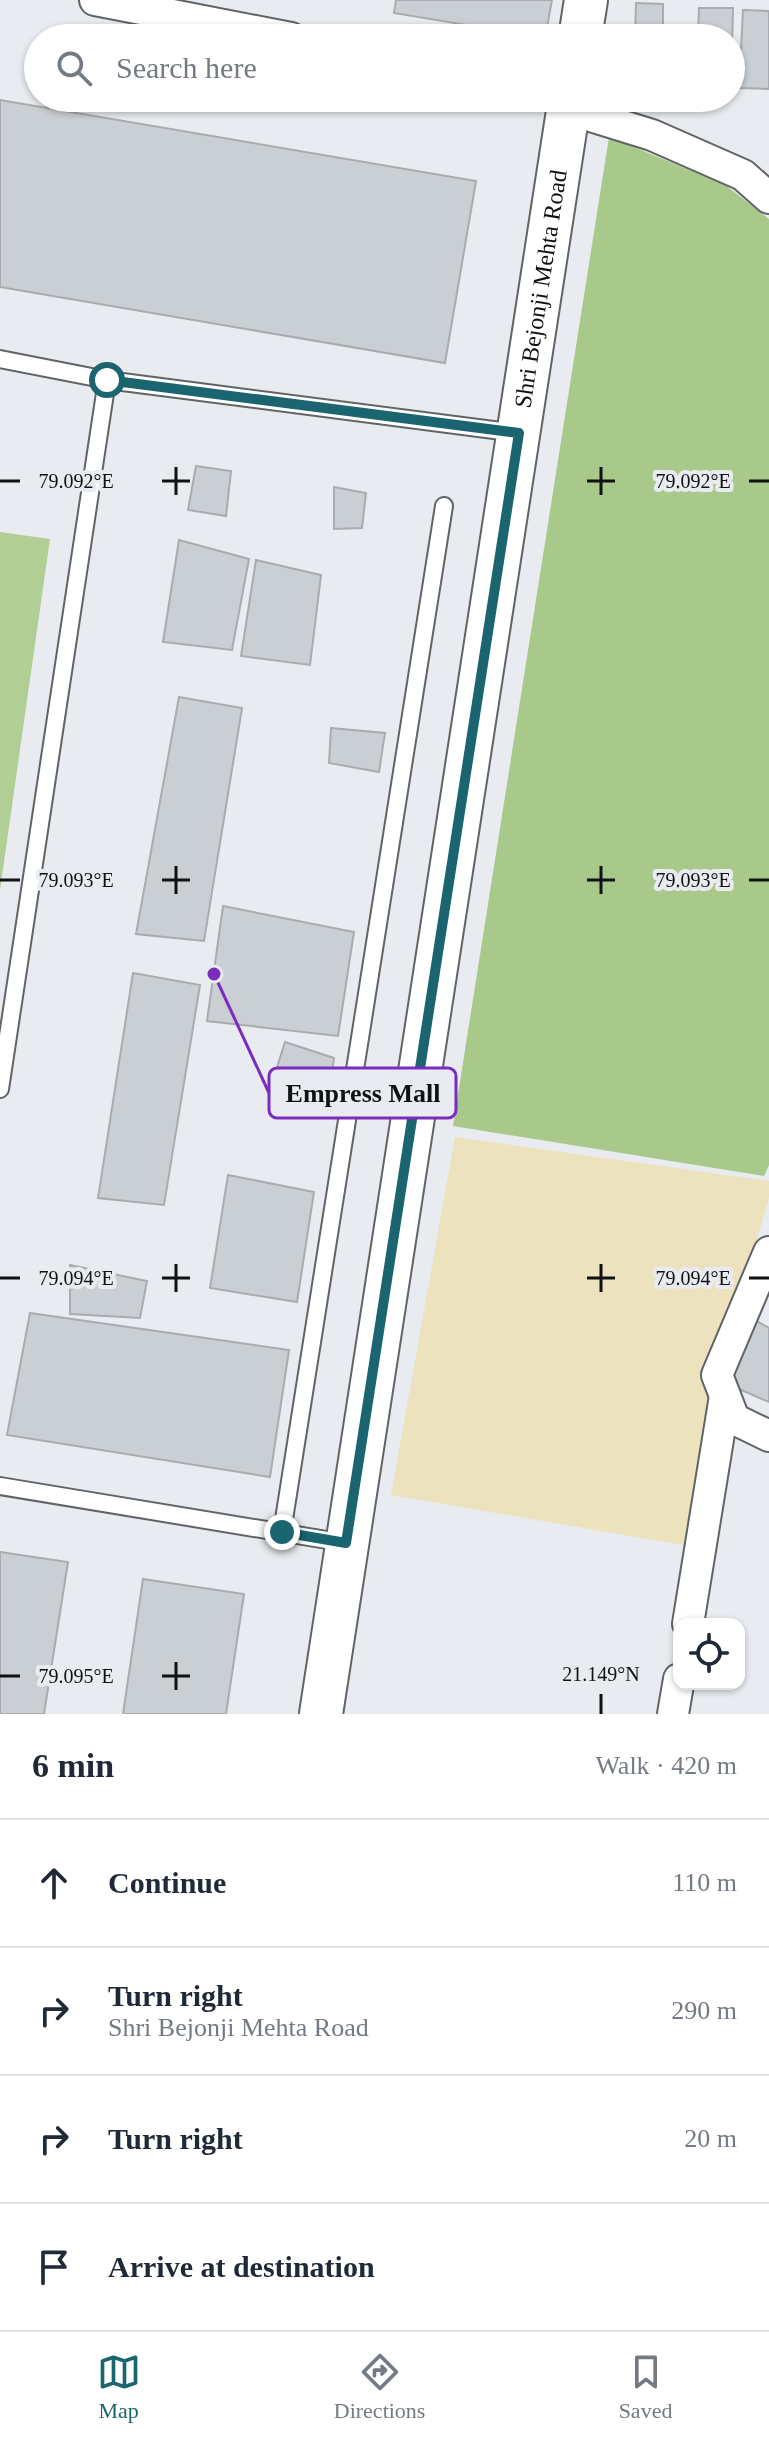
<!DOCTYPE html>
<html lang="en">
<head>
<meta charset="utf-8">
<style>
	:root { --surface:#fff; --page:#f6f6f7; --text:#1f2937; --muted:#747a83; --line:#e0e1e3; --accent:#1a656f }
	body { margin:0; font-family:Georgia,serif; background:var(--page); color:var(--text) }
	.controls { position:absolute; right:24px; bottom:24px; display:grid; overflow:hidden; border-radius:16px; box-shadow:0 2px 6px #0004 }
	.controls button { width:72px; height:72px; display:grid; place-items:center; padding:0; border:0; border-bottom:2px solid var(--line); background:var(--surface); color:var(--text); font:40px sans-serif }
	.stop { position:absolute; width:24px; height:24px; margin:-18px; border:6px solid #1a656f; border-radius:50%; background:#fff }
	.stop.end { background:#1a656f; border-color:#fff; box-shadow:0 2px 8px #0008 }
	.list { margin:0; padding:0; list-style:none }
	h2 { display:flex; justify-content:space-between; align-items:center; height:104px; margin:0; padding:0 32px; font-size:34px }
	h2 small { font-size:26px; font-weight:400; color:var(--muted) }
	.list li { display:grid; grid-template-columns:52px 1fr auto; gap:24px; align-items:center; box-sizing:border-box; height:128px; padding:0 32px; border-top:2px solid var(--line) }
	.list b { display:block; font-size:30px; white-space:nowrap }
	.list p { margin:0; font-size:26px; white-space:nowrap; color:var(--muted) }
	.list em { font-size:26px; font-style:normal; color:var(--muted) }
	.icon { flex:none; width:44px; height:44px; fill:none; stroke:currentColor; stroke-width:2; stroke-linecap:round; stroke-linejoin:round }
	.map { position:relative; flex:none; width:769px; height:1714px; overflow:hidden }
	.search { position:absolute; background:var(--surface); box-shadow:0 2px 6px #0004; left:24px; right:24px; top:24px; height:88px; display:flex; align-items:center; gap:20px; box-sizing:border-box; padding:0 28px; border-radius:44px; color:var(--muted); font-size:30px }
	.sheet { height:616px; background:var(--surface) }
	nav { display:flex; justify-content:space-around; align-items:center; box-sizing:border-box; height:112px; border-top:2px solid var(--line); background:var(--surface); font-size:22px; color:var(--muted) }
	nav a { display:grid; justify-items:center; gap:4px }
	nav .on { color:var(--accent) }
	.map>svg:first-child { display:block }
	.green { fill:#b1ce94 }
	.forest { fill:#a9c98a }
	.sand { fill:#ece2bd }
	.building { fill:#cacfd3; stroke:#a8acb0; stroke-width:2 }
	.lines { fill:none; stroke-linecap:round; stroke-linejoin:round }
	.service-casing { stroke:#606467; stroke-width:20 }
	.minor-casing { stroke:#606467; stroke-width:34 }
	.secondary-casing { stroke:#606467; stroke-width:46 }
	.service { stroke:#fff; stroke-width:16 }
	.minor { stroke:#fff; stroke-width:30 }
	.secondary { stroke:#fff; stroke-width:42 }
	.route { stroke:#1a656f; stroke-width:10 }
	.ticks { fill:none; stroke:#0f1112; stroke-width:3 }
	.labels { text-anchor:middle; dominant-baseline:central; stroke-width:8; stroke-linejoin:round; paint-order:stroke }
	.street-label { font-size:24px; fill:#0f1112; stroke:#e8ecf0 }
	.ticks-label { font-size:20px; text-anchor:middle; fill:#0f1112; stroke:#e8ecf0; stroke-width:8; stroke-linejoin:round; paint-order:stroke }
	.leader { fill:none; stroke:#7b2cbf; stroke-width:3 }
	.callout-dot { fill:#7b2cbf; stroke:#e8ecf0; stroke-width:3 }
	.callout { fill:#e8ecf0; stroke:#7b2cbf; stroke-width:3 }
	.callout-label { font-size:26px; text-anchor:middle; font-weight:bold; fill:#0f1112 }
</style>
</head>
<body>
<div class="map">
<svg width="769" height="1714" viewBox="0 0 769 1714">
	<rect width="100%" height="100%" fill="#e8ecf0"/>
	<path class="green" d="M0,532L50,539L0,890Z"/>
	<path class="forest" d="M609,137L724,184L769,219V1165L764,1176L453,1126Z"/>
	<path class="sand" d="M455,1137L769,1181V1198L710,1400L700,1548L391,1495Z"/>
	<g class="building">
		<path d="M396,0H552L545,38L394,13Z"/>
		<path d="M636,3L663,4V38H635Z"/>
		<path d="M699,8H733L731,86V38H698Z"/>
		<path d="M743,10L769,11V89L739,88Z"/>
		<path d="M0,100L476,181L445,363L0,287Z"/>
		<path d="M196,466L231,471L226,516L188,510Z"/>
		<path d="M334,487L366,493L362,528L334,529Z"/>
		<path d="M179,540L249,559L232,650L163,642Z"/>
		<path d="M256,560L321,575L310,665L241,656Z"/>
		<path d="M179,697L242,708L204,941L136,934Z"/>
		<path d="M331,728L385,733L379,772L329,763Z"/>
		<path d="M223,906L354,932L338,1036L207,1021Z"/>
		<path d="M133,973L200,985L164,1205L98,1198Z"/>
		<path d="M285,1042L334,1058L330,1086L273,1080Z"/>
		<path d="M228,1175L314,1192L297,1302L210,1288Z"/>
		<path d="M70,1265L147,1281L140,1318L70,1314Z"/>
		<path d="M30,1313L289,1350L270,1477L7,1435Z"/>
		<path d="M753,1319L769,1328V1402L725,1383Z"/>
		<path d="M0,1552L68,1562L44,1714H0Z"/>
		<path d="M143,1579L244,1594L226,1714H123Z"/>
	</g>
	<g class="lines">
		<g class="service-casing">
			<g id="service">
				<path d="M0,359L107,380"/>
				<path d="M0,1089L107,380L517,433"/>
				<path d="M0,1486L345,1543"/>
				<path d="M282,1532L444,506"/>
			</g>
		</g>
		<g class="minor-casing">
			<g id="minor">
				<path d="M95,0L291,38"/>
				<path d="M568,109L652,135L743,175L769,198"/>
				<path d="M769,1252L717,1375L734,1419L769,1436"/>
				<path d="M688,1624L725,1396"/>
				<path d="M673,1714L679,1679"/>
			</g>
		</g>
		<g class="secondary-casing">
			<g id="secondary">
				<path d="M580,38L586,0"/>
				<path id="s1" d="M321,1714L570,98"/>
			</g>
		</g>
		<use href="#service" class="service"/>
		<use href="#minor" class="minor"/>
		<use href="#secondary" class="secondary"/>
	</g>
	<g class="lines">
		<path class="route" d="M107,380L519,433L346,1543L282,1532"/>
	</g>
	<path class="ticks" d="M176,467V495M601,467V495M0,481H20M162,481H190M587,481H615M749,481H769M176,866V894M601,866V894M0,880H20M162,880H190M587,880H615M749,880H769M176,1264V1292M601,1264V1292M0,1278H20M162,1278H190M587,1278H615M749,1278H769M176,1662V1690M0,1676H20M162,1676H190M601,1694V1714"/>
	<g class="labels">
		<g class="street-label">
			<text stroke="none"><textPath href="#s1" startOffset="1442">Shri Bejonji Mehta Road</textPath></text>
		</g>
	</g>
	<g class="ticks-label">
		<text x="76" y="488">79.092°E</text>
		<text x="693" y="488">79.092°E</text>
		<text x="693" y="887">79.093°E</text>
		<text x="76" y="887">79.093°E</text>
		<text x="76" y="1285">79.094°E</text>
		<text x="693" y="1285">79.094°E</text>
		<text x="601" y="1681">21.149°N</text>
		<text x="76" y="1683">79.095°E</text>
	</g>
	<path class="leader" d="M214 974L269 1093"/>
	<circle class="callout-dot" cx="214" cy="974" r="8"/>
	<rect class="callout" x="269" y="1068" width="187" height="50" rx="8"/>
	<g class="callout-label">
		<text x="363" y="1102">Empress Mall</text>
	</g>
</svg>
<div class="controls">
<button><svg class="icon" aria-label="locate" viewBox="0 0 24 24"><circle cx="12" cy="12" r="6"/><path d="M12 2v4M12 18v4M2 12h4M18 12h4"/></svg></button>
</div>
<div class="stop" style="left:107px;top:380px"></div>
<div class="stop end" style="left:282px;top:1532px"></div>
<div class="search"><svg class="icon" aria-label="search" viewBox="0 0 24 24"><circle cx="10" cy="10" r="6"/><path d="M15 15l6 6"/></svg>Search here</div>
</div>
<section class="sheet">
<h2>6 min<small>Walk · 420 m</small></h2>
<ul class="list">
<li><svg class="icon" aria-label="ahead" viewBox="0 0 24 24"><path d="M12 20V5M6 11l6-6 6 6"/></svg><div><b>Continue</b></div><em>110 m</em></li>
<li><svg class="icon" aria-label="right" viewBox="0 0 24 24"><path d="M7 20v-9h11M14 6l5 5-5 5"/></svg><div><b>Turn right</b><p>Shri Bejonji Mehta Road</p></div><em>290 m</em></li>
<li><svg class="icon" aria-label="right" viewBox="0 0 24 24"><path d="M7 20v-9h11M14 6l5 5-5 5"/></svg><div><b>Turn right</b></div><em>20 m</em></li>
<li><svg class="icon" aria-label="arrive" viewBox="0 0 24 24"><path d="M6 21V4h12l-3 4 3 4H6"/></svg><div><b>Arrive at destination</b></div></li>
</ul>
</section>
<nav>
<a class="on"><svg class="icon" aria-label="map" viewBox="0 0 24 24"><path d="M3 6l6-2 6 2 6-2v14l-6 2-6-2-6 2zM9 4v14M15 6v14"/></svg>Map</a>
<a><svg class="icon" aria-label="directions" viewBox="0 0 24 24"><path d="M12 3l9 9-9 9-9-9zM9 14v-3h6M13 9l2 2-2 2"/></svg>Directions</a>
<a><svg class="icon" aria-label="saved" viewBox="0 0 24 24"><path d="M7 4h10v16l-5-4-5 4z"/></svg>Saved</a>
</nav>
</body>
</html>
